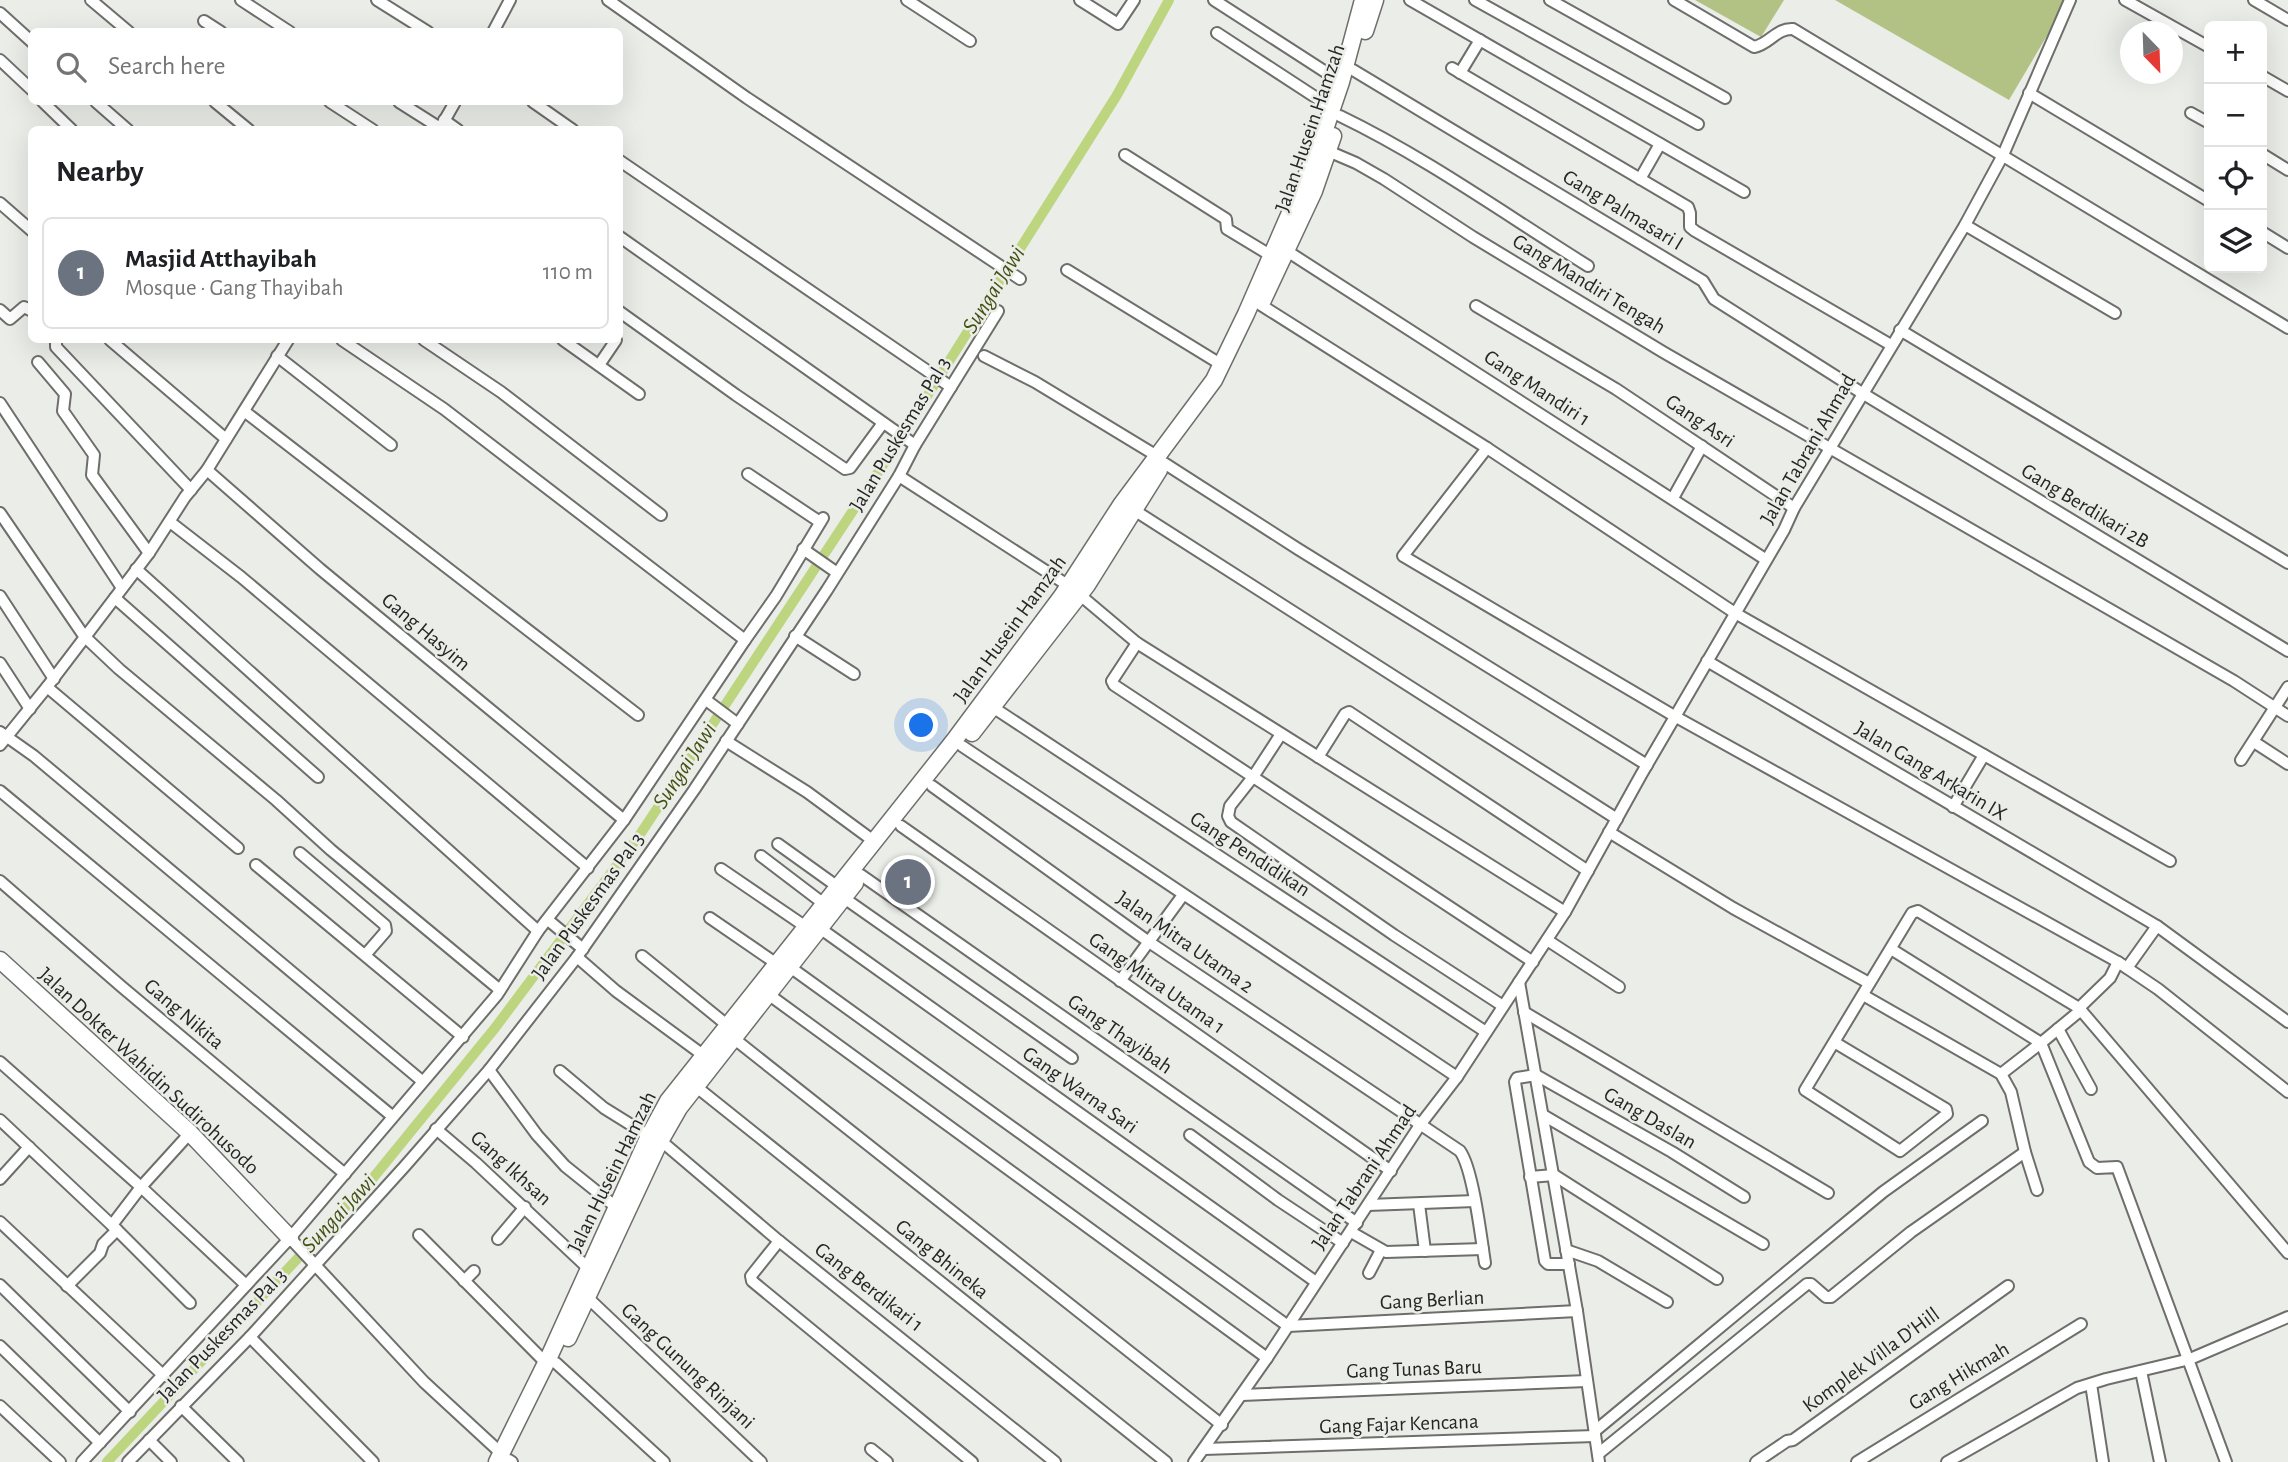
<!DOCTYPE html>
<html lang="en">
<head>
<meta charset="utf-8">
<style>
	:root { --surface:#fff; --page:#f2f2f2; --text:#202124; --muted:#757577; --line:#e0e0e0; --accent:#ea580c }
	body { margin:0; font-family:"Alegreya Sans",sans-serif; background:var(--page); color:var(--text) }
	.controls { position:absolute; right:21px; top:21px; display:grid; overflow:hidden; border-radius:10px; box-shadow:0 7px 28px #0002 }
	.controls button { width:63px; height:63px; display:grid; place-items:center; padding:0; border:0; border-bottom:2px solid var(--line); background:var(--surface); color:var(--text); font:35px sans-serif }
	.compass { position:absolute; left:2120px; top:21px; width:63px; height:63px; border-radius:50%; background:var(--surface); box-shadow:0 7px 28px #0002; rotate:157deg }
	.you { position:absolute; left:922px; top:726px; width:24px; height:24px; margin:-18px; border:5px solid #fff; border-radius:50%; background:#1a73e8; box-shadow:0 0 0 10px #1a73e833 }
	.badge { display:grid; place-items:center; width:46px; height:46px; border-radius:50%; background:var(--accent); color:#fff; font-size:23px; font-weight:700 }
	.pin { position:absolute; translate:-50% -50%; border:4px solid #fff; box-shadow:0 2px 7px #0006 }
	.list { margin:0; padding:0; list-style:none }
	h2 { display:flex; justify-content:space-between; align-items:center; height:91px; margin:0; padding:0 28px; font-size:30px }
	h2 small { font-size:23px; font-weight:400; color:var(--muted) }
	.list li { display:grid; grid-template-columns:46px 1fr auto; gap:21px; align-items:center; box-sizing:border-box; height:112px; margin:0 14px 14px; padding:0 14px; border:2px solid var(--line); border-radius:10px }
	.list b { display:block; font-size:26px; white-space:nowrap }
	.list p { margin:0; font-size:23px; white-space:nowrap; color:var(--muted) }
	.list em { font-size:23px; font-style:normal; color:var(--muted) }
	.icon { flex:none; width:38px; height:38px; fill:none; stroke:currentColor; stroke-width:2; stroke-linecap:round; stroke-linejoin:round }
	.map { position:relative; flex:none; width:2288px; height:1462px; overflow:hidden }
	.search { position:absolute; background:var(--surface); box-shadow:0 7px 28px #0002; left:28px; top:28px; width:595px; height:77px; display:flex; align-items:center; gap:18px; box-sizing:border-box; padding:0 24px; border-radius:10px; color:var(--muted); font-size:26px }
	.panel { position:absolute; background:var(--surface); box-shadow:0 7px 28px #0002; left:28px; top:126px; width:595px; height:217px; border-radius:10px }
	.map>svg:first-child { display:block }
	.green { fill:#b1c284 }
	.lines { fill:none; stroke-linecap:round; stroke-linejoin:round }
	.canal { stroke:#bed580; stroke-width:10 }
	.street-casing { stroke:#6e6f6b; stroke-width:14 }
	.secondary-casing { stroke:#6e6f6b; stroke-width:19 }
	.street { stroke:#fff; stroke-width:10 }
	.secondary { stroke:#fff; stroke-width:16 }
	.labels { text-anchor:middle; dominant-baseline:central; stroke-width:5; stroke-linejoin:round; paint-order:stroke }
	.street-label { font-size:21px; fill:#262625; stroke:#ebede8 }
	.water-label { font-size:23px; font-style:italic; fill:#455215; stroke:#ebede8 }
</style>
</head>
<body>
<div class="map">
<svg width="2288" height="1462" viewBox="0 0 2288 1462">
	<rect width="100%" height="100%" fill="#ebede8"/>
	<g class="green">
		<path d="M1695,0H1784L1761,37Z"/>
		<path d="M1835,0H2068L2009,100Z"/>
	</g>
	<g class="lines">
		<path class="canal" d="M107,1462L373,1178L495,1028L641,833L900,439L1117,95L1169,0"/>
		<g class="street-casing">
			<g id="street">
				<path d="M91,0L129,32"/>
				<path d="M241,0L290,32"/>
				<path d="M377,0L428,32"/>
				<path d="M608,0L747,98L1020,279"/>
				<path d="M907,0L970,41"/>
				<path d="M1080,0L1118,24L1134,0"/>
				<path d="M1214,0L1341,82"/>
				<path d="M1410,0L1744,192"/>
				<path d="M1475,0L1698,124"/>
				<path d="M1550,0L1725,98"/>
				<path d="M1674,0L1754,47C1770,44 1776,28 1793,29L2288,328"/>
				<path d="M2125,0L2209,47"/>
				<path d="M2254,0L2288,20"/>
				<path d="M0,13L32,42"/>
				<path d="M204,21L221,32"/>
				<path d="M493,32L510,0"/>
				<path d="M1217,33L1332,108"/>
				<path d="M0,60L32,90"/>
				<path d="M1452,68L1688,207L1690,213V227L1695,231L1891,345"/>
				<path d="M1353,70L1703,281L1714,299L1862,393L2288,651"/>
				<path d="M1460,73L1480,40"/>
				<path d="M2262,76L2288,91"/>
				<path d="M2029,93L2209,201"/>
				<path d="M43,102L72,130"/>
				<path d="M96,102L128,130"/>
				<path d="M215,102L249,130"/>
				<path d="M330,102L373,130"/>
				<path d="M399,102L440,128"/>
				<path d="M533,102L573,130"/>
				<path d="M2191,113L2209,123"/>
				<path d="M1340,116C1427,158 1506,215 1588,266"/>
				<path d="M444,120L458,130"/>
				<path d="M439,130L455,102"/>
				<path d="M1328,151L1356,163L1384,179L1473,237L1663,352L2234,681L2288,716"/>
				<path d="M2262,154L2288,170"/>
				<path d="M1125,155L1226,219L1227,229L1270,255"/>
				<path d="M620,161L951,387"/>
				<path d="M1640,179L1660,144"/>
				<path d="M0,203L32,231"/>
				<path d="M1965,225L2115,313"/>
				<path d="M2262,232L2288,248"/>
				<path d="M620,237L915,445"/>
				<path d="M1287,251L1765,559"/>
				<path d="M1067,270L1222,365"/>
				<path d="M1261,305L1487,448L1735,613L2170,861"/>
				<path d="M1476,306L1616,389L1794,508"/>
				<path d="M0,310L10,319L24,307L32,311"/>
				<path d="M620,312L736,395L845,469L850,468L883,423"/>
				<path d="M1900,330L2288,563"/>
				<path d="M56,340V347L191,490"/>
				<path d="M110,340L226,439"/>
				<path d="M424,340L501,392L661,515"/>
				<path d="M563,340L639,394"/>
				<path d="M277,356L391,445"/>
				<path d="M984,356L1035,382L1157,456"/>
				<path d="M38,362L65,394L63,411L94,455L92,475L149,553"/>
				<path d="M599,365L616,340"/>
				<path d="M0,403L122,588"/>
				<path d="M244,411L638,715"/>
				<path d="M1487,448L1403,556L1676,717L2118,962L2158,989L2288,1092"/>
				<path d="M1164,463L1298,549L1647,765"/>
				<path d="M207,470L320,569L624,820"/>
				<path d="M748,474L820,522"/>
				<path d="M899,476L1069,586"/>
				<path d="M1673,498L1702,446"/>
				<path d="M1134,510L1617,819"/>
				<path d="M0,513L84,636L119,669L276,800L331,850L500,990"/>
				<path d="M170,522L241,577L588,868"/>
				<path d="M803,549L836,572"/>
				<path d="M136,569L538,931"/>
				<path d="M1080,595L1137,643L1565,912"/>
				<path d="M0,596L54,679"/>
				<path d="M115,598L318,777"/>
				<path d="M795,636L854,674"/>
				<path d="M745,640L776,596L823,518"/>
				<path d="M1137,643L1112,681L1114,685L1533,962"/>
				<path d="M1707,661L2157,926L2288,1022"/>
				<path d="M0,663L30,709"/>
				<path d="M47,687L238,848"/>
				<path d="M706,700L738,724"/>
				<path d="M994,708L1486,1032"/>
				<path d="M0,732L34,756L422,1081"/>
				<path d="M1281,734L1253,777L1230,806L1228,816L1231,822L1394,935L1503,1006"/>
				<path d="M726,741L807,792L875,842"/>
				<path d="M2254,742L2288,764"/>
				<path d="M0,745L47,687L149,553L185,497L207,470L288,340"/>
				<path d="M962,746L1457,1077"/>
				<path d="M1318,757L1345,714L1349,712L1588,871"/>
				<path d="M2241,760L2288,687"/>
				<path d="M932,786L1149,942L1460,1151C1473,1169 1481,1237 1485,1263"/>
				<path d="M0,791L392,1116"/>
				<path d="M1953,807L1984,755"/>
				<path d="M901,826L1391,1171"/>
				<path d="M1609,832L1733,908L1869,983"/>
				<path d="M778,844L838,887"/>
				<path d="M300,853L385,925L386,931L366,954"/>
				<path d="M761,856L828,907"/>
				<path d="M256,865L463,1037"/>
				<path d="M721,869L806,927"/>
				<path d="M861,875L1357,1223"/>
				<path d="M0,881L122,987L345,1174"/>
				<path d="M844,898L1072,1058"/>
				<path d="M710,918L777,964"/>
				<path d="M548,920L583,949"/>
				<path d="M821,929L1316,1282"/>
				<path d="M1547,940L1619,987"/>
				<path d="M1891,949L2041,1043L2001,1074"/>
				<path d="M642,956L727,1025"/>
				<path d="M577,957L616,991L703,1055"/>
				<path d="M790,967L1288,1326L1577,1311"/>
				<path d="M2127,968L2157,926"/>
				<path d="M1120,981L1183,895"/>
				<path d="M1519,982L1577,1311L1599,1462"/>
				<path d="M768,994L1267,1358"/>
				<path d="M1863,995L2001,1074L2011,1092L2025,1152L2037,1190"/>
				<path d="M2079,1008L2110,978L2118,962"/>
				<path d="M2081,1010L2041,1043L2089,1162L2097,1168L2117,1167L2226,1462"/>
				<path d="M1524,1012L1828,1193"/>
				<path d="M2058,1029L2091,1089"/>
				<path d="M732,1037L1222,1425"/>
				<path d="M1834,1042L1946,1109L1947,1114L1900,1151L1805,1090L1912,913L1918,911L2079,1008L2288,1253"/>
				<path d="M0,1062L141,1187L246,1285"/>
				<path d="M489,1070L537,1135L565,1166L616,1207"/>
				<path d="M560,1071L604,1108L649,1136"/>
				<path d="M694,1085L1166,1462"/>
				<path d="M1543,1115L1763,1244"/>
				<path d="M0,1120L117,1230L190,1303"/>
				<path d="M436,1129L476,1163L588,1268"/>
				<path d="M1190,1135L1278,1200L1343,1243"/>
				<path d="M660,1140L779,1241L1055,1462"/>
				<path d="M1530,1177L1554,1175L1717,1279"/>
				<path d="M0,1179L29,1147"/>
				<path d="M1419,1204L1425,1251"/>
				<path d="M1368,1205L1475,1201"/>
				<path d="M0,1222L164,1376"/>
				<path d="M112,1225L141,1187L190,1133"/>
				<path d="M1351,1232L1386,1252L1483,1249"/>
				<path d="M419,1235L546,1363"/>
				<path d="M290,1238L424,1382L502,1454"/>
				<path d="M498,1239L525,1207"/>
				<path d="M779,1241L751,1276L752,1281L972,1462"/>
				<path d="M1566,1250L1598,1261L1667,1302"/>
				<path d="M1569,1264H1548L1545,1261L1515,1082L1517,1078L1536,1075L1672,1152L1744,1197"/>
				<path d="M1369,1273L1381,1250"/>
				<path d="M464,1281L474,1271"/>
				<path d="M0,1285L130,1412"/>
				<path d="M67,1286L100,1253L103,1244L117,1230"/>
				<path d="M588,1298L761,1462"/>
				<path d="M250,1337L373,1462"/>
				<path d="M0,1346L100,1443"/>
				<path d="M556,1363L664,1462"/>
				<path d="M2141,1371L2160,1462"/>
				<path d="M2091,1384L2103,1462"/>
				<path d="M1242,1395L1587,1381"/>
				<path d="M0,1406L60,1462"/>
				<path d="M181,1406L238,1462"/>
				<path d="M1595,1431L1883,1192L1982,1121"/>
				<path d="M149,1440L171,1462"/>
				<path d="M871,1449L887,1462"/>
				<path d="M1204,1449L1595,1436"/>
				<path d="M1598,1454L1807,1284H1811L1826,1297H1831L1911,1232L2025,1152"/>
				<path d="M509,1460L512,1462"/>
				<path d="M82,1462L290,1238L497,995L538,931L624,820L745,640L444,409L342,340"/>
				<path d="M128,1462L250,1337L405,1166L489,1070L577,957L694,790L827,590L899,476L915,445L998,311"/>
				<path d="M1194,1462L1267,1358L1420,1125L1457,1077L1565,912L1641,775L1784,530L1794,508L1965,225L2003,155L2070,0"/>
				<path d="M1756,1462L1787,1441L1793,1440L2008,1286"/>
				<path d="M1857,1462L2081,1324"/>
				<path d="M1947,1462L2077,1388L2106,1379L2190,1359L2288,1317"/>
			</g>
		</g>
		<g class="secondary-casing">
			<g id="secondary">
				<path d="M1365,31L1375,0"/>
				<path d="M1262,302L1314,191L1333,136"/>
				<path d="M972,733L1087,585L1159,470"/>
				<path d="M0,960L190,1133L290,1238"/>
				<path d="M568,1338L659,1143L679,1108L855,883"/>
				<path d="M497,1462L549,1357L649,1136L668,1101L953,742L1062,596L1121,505L1214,380L1246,314L1320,144L1341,82L1363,0"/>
			</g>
		</g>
		<use href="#street" class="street"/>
		<use href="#secondary" class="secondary"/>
	</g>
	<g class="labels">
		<g class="street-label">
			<text transform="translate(1310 128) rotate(-71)">Jalan Husein Hamzah</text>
			<text transform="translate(1623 210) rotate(31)">Gang Palmasari I</text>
			<text transform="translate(1589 284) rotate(31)">Gang Mandiri Tengah</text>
			<text transform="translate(1537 388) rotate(33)">Gang Mandiri 1</text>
			<text transform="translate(1700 421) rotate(34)">Gang Asri</text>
			<text transform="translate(900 434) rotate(-59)">Jalan Puskesmas Pal 3</text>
			<text transform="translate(1808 449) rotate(-60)">Jalan Tabrani Ahmad</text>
			<text transform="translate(2085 506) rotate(31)">Gang Berdikari 2B</text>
			<text transform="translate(1010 629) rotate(-54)">Jalan Husein Hamzah</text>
			<text transform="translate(426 632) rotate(40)">Gang Hasyim</text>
			<text transform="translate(1931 771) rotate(31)">Jalan Gang Arkarin IX</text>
			<text transform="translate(1250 854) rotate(33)">Gang Pendidikan</text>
			<text transform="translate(588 906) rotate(-54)">Jalan Puskesmas Pal 3</text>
			<text transform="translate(1185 942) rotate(35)">Jalan Mitra Utama 2</text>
			<text transform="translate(1157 983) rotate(35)">Gang Mitra Utama 1</text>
			<text transform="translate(184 1014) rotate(40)">Gang Nikita</text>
			<text transform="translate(1120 1034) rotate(35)">Gang Thayibah</text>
			<text transform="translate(149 1071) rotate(43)">Jalan Dokter Wahidin Sudirohusodo</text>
			<text transform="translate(1080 1090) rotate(35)">Gang Warna Sari</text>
			<text transform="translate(1650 1118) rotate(30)">Gang Daslan</text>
			<text transform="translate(511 1168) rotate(42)">Gang Ikhsan</text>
			<text transform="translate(612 1172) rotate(-64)">Jalan Husein Hamzah</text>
			<text transform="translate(1364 1177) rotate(-56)">Jalan Tabrani Ahmad</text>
			<text transform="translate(942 1259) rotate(39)">Gang Bhineka</text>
			<text transform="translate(869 1287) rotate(38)">Gang Berdikari 1</text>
			<text transform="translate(1432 1300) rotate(-3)">Gang Berlian</text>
			<text transform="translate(222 1335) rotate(-46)">Jalan Puskesmas Pal 3</text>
			<text transform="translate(1871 1360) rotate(-36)">Komplek Villa D'Hill</text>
			<text transform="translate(688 1366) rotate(43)">Gang Gunung Rinjani</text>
			<text transform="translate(1414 1369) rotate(-2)">Gang Tunas Baru</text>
			<text transform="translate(1959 1376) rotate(-31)">Gang Hikmah</text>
			<text transform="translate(1399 1424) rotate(-2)">Gang Fajar Kencana</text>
		</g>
		<g class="water-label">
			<text transform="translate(994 290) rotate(-58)">Sungai Jawi</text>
			<text transform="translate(685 766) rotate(-57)">Sungai Jawi</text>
			<text transform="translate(339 1214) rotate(-47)">Sungai Jawi</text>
		</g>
	</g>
</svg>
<div class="controls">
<button>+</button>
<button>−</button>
<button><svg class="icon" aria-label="locate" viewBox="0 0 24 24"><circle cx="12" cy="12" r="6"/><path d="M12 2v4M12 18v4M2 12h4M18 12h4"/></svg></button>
<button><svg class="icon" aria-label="layers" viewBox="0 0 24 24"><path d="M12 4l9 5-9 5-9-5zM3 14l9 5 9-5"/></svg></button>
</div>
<svg class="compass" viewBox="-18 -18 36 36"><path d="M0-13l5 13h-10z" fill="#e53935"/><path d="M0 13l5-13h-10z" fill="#757577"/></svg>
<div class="you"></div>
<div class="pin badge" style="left:908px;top:882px;background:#6b7280">1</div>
<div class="search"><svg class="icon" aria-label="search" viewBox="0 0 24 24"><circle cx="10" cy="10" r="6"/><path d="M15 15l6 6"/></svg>Search here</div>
<section class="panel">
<h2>Nearby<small></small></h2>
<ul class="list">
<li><span class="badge" style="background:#6b7280">1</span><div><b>Masjid Atthayibah</b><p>Mosque · Gang Thayibah</p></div><em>110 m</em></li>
</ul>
</section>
</div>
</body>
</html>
